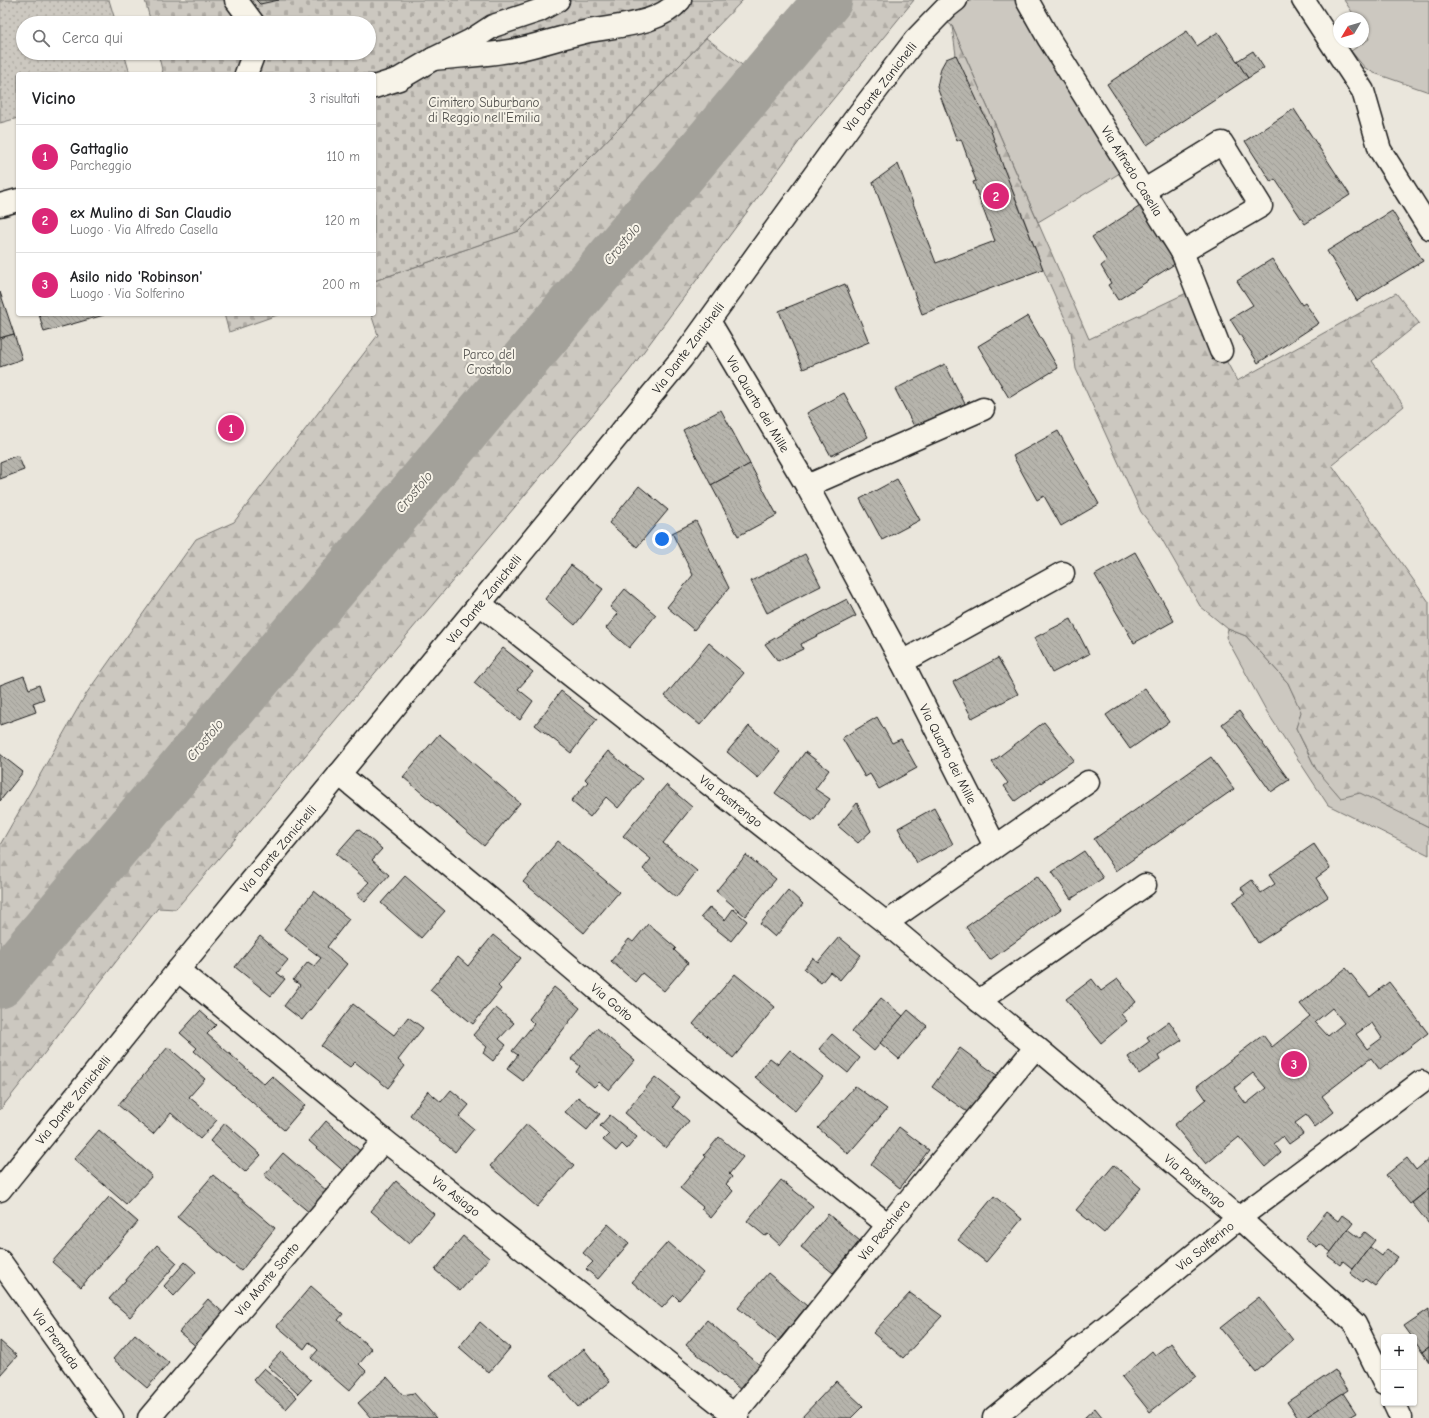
<!DOCTYPE html>
<html lang="it">
<head>
<meta charset="utf-8">
<style>
	:root { --surface:#fff; --page:#f2f2f2; --text:#202124; --muted:#757577; --line:#e0e0e0; --accent:#db2777 }
	body { margin:0; font-family:"Comic Neue",sans-serif; background:var(--page); color:var(--text) }
	.controls { position:absolute; right:12px; bottom:12px; display:grid; overflow:hidden; border-radius:4px; box-shadow:0 1px 3px #0004 }
	.controls button { width:36px; height:36px; display:grid; place-items:center; padding:0; border:0; border-bottom:1px solid var(--line); background:var(--surface); color:var(--text); font:20px sans-serif }
	.compass { position:absolute; left:1333px; top:12px; width:36px; height:36px; border-radius:50%; background:var(--surface); box-shadow:0 1px 3px #0004; rotate:232deg }
	.you { position:absolute; left:662px; top:539px; width:14px; height:14px; margin:-10px; border:3px solid #fff; border-radius:50%; background:#1a73e8; box-shadow:0 0 0 6px #1a73e833 }
	.badge { display:grid; place-items:center; width:26px; height:26px; border-radius:50%; background:var(--accent); color:#fff; font-size:13px; font-weight:700 }
	.pin { position:absolute; translate:-50% -50%; border:2px solid #fff; box-shadow:0 1px 4px #0006 }
	.list { margin:0; padding:0; list-style:none }
	h2 { display:flex; justify-content:space-between; align-items:center; height:52px; margin:0; padding:0 16px; font-size:17px }
	h2 small { font-size:13px; font-weight:400; color:var(--muted) }
	.list li { display:grid; grid-template-columns:26px 1fr auto; gap:12px; align-items:center; box-sizing:border-box; height:64px; padding:0 16px; border-top:1px solid var(--line) }
	.list b { display:block; font-size:15px; white-space:nowrap }
	.list p { margin:0; font-size:13px; white-space:nowrap; color:var(--muted) }
	.list em { font-size:13px; font-style:normal; color:var(--muted) }
	.icon { flex:none; width:22px; height:22px; fill:none; stroke:currentColor; stroke-width:2; stroke-linecap:round; stroke-linejoin:round }
	.map { position:relative; flex:none; width:1429px; height:1418px; overflow:hidden }
	.search { position:absolute; background:var(--surface); box-shadow:0 1px 3px #0004; left:16px; top:16px; width:360px; height:44px; display:flex; align-items:center; gap:10px; box-sizing:border-box; padding:0 14px; border-radius:22px; color:var(--muted); font-size:15px }
	.panel { position:absolute; background:var(--surface); box-shadow:0 1px 3px #0004; left:16px; top:72px; width:360px; height:244px; border-radius:4px }
	.map>svg:first-child { display:block }
	.green { fill:#ccc8c0; stroke:#74726e }
	.forest { fill:url(#forest-firs); stroke:#74726e }
	.cemetery { fill:url(#cemetery-stones); stroke:#74726e }
	.garden { fill:url(#garden-dots); stroke:#74726e }
	.lines { fill:none; stroke-linecap:round; stroke-linejoin:round }
	.river { stroke:#a3a19a; stroke-width:49 }
	.building { fill:url(#building-back-hatch); stroke:#1c1c1c; fill-rule:evenodd }
	.minor-casing { stroke:#1c1c1c; stroke-width:25 }
	.minor { stroke:#f7f3e8; stroke-width:22 }
	.labels { text-anchor:middle; dominant-baseline:central; stroke-width:4; stroke-linejoin:round; paint-order:stroke }
	.street-label { font-size:13px; fill:#1c1c1c; stroke:#f7f3e8 }
	.park-label { font-size:13px; fill:#51504d; stroke:#f7f3e8 }
	.water-label { font-size:14px; font-style:italic; fill:#52514e; stroke:#f7f3e8 }
</style>
</head>
<body>
<div class="map">
<svg width="1429" height="1418" viewBox="0 0 1429 1418">
	<defs>
		<pattern id="forest-firs" width="22" height="20" patternUnits="userSpaceOnUse"><rect width="22" height="20" fill="#ccc8c0"/><path d="M5 1l3.5 6h-7zM16 11l3.5 6h-7z" fill="#afaba4"/></pattern>
		<pattern id="cemetery-stones" width="16" height="16" patternUnits="userSpaceOnUse"><rect width="16" height="16" fill="#ccc8c0"/><path d="M2 7V4a2 2 0 0 1 4 0v3zM10 15v-3a2 2 0 0 1 4 0v3z" fill="#afaba4"/></pattern>
		<pattern id="garden-dots" width="8" height="8" patternUnits="userSpaceOnUse"><rect width="8" height="8" fill="#ccc8c0"/><path d="M2 2h.1M6 6h.1" fill="none" stroke="#afaba4" stroke-width="1.8" stroke-linecap="round"/></pattern>
		<pattern id="building-back-hatch" width="6" height="6" patternUnits="userSpaceOnUse"><rect width="6" height="6" fill="#b6b4ac"/><path d="M-1 5l2 2M0 0l6 6M5-1l2 2" fill="none" stroke="#9c9a93"/></pattern>
	</defs>
	<rect width="100%" height="100%" fill="#eae6dc"/>
	<filter id="ink" filterUnits="userSpaceOnUse"><feTurbulence type="fractalNoise" baseFrequency=".025" numOctaves="2"/><feDisplacementMap in="SourceGraphic" scale="8" xChannelSelector="R" yChannelSelector="G"/><feConvolveMatrix kernelMatrix="1 2 1 2 8 2 1 2 1" color-interpolation-filters="sRGB"/></filter>
	<g filter="url(#ink)">
		<g class="green">
			<path d="M956,0H1027L1130,167L1038,222L952,26L939,15Z"/>
			<path d="M1344,0H1429V92L1374,73L1365,68L1351,51L1369,39L1363,29V18H1356Z"/>
			<path d="M1228,629L1246,636L1288,683L1302,712L1296,728L1316,769L1429,827V855L1328,805L1267,712L1226,637Z"/>
		</g>
		<g class="forest">
			<path d="M849,0H914L807,131L627,374L176,909L158,908L0,1110V845L86,694L196,539L234,522L378,335L371,314H374V281L519,231L706,38L765,82Z"/>
			<path d="M952,26L1089,339L1197,288L1221,351L1237,381L1396,293L1419,323L1372,361L1404,406L1332,465L1429,602V827L1360,793L1341,798L1316,769L1296,728L1301,712L1288,683L1246,636L1228,629L1200,606L1160,536L1141,512L1076,369L1071,332L1043,269L1020,209L956,55Z"/>
		</g>
		<g class="cemetery">
			<path d="M145,0H743L519,231L374,281V74H163L158,53H369V23H151Z"/>
			<path d="M224,314H280L229,332Z"/>
		</g>
		<path class="garden" d="M0,0H109L116,23H23V53H124L130,74H18V118L0,123Z"/>
		<g class="lines">
			<path class="river" d="M0,984L828,0"/>
		</g>
		<g class="building">
			<path d="M256,0H279L260,4Z"/>
			<path d="M1187,31L1197,46L1218,32L1248,78L1147,145L1107,84Z"/>
			<path d="M1253,51L1264,68L1248,78L1237,61Z"/>
			<path d="M956,55L990,128L1004,169L1043,269L922,314L873,182L898,164L936,263L995,241L973,182L976,181L961,139L957,141L937,87L941,68L946,59Z"/>
			<path d="M1294,109L1350,195L1305,224L1275,179L1271,182L1245,141Z"/>
			<path d="M1145,203L1181,260L1118,300L1108,285L1111,283L1101,266L1107,261L1092,237Z"/>
			<path d="M1392,211L1423,261L1357,301L1327,251Z"/>
			<path d="M1272,259L1302,305L1305,303L1319,323L1258,363L1230,319L1253,305L1237,281Z"/>
			<path d="M845,284L869,342L803,369L779,311Z"/>
			<path d="M0,292L14,334L0,338Z"/>
			<path d="M39,314H103L104,315L44,332Z"/>
			<path d="M1028,316L1058,368L1009,398L978,346Z"/>
			<path d="M14,334L22,359L0,367V338Z"/>
			<path d="M945,364L965,404L915,428L895,389Z"/>
			<path d="M844,393L868,437L831,456L807,413Z"/>
			<path d="M721,410L750,464L711,485L683,430Z"/>
			<path d="M1058,431L1099,504L1061,526L1044,496L1037,500L1013,456Z"/>
			<path d="M18,455L24,470L0,479V462Z"/>
			<path d="M750,464L777,515L738,536L711,485Z"/>
			<path d="M897,479L920,520L882,540L860,499Z"/>
			<path d="M639,486L668,510L637,547L609,523Z"/>
			<path d="M696,521L729,588L694,630L667,607L693,575L672,533Z"/>
			<path d="M1135,552L1174,621L1134,643L1095,575Z"/>
			<path d="M805,554L821,586L767,613L751,581Z"/>
			<path d="M571,565L603,589L575,625L545,599Z"/>
			<path d="M625,589L656,615L629,648L606,628L618,614L610,607Z"/>
			<path d="M847,599L856,616L801,644L803,649L778,661L765,644L792,628Z"/>
			<path d="M1071,619L1089,654L1052,673L1034,638Z"/>
			<path d="M709,643L744,673L700,725L665,696Z"/>
			<path d="M503,648L533,672L518,689L533,701L520,720L474,683Z"/>
			<path d="M998,658L1018,694L972,718L953,682Z"/>
			<path d="M24,676L29,689L39,685L44,699L33,703L36,712L0,725V685Z"/>
			<path d="M1145,688L1169,722L1130,749L1106,715Z"/>
			<path d="M561,691L597,719L571,753L535,725Z"/>
			<path d="M1239,711L1289,780L1271,792L1222,724Z"/>
			<path d="M877,717L892,743L901,739L917,768L879,789L870,774L865,777L842,738Z"/>
			<path d="M1044,722L1074,760L1015,801L1004,786L1008,783L992,762Z"/>
			<path d="M749,726L780,752L758,778L727,752Z"/>
			<path d="M439,734L520,803L484,846L403,777Z"/>
			<path d="M608,751L642,779L618,808L606,797L590,817L571,801L588,782L585,779Z"/>
			<path d="M805,752L829,770L815,789L830,799L813,821L775,793Z"/>
			<path d="M0,754L23,772L0,801Z"/>
			<path d="M1211,757L1234,789L1116,871L1094,839Z"/>
			<path d="M666,785L692,807L663,843L697,871L676,897L643,869L651,859L623,836Z"/>
			<path d="M857,803L871,831L858,843L838,826Z"/>
			<path d="M934,808L953,844L917,863L898,828Z"/>
			<path d="M358,829L382,849L372,860L389,875L365,902L357,895L369,882L336,854Z"/>
			<path d="M558,841L619,892L584,933L523,882Z"/>
			<path d="M1314,844L1330,868L1316,878L1328,897L1258,943L1233,902L1245,894L1241,888L1252,880L1261,893L1275,884L1269,875Z"/>
			<path d="M1084,851L1103,878L1071,899L1052,872Z"/>
			<path d="M746,855L776,879L745,916L716,891Z"/>
			<path d="M405,876L445,911L421,938L381,903Z"/>
			<path d="M1037,876L1061,909L990,960L966,927Z"/>
			<path d="M788,890L803,904L775,937L760,924Z"/>
			<path d="M314,891L349,919L327,947L347,964L302,1020L284,1006L300,985L293,980L308,962L314,966L321,958L284,929Z"/>
			<path d="M710,907L725,920L733,909L747,921L731,941L701,917Z"/>
			<path d="M648,924L676,948L674,950L688,963L664,991L642,973L635,982L611,961L629,939L633,942Z"/>
			<path d="M493,935L521,958L498,986L501,989L473,1024L430,990L458,957L468,966Z"/>
			<path d="M260,936L288,960L277,973L285,979L271,996L235,967Z"/>
			<path d="M839,937L861,955L840,980L830,972L821,983L804,969L813,958L818,962Z"/>
			<path d="M1346,968L1370,997L1389,982L1428,1033L1380,1070L1371,1058L1322,1096L1334,1112L1315,1127L1306,1115L1295,1123L1303,1134L1289,1144L1283,1136L1274,1144L1281,1153L1265,1167L1239,1137L1206,1164L1174,1125L1206,1099L1197,1086L1263,1035L1272,1047L1310,1016L1300,1004ZM1332,1008L1344,1023L1328,1036L1315,1022ZM1372,1023L1382,1038L1367,1049L1356,1034ZM1253,1073L1266,1088L1246,1104L1234,1088Z"/>
			<path d="M735,974L775,1007L733,1058L693,1024Z"/>
			<path d="M1092,979L1101,991L1118,979L1136,1002L1121,1014L1127,1021L1101,1043L1066,999Z"/>
			<path d="M554,987L580,1008L523,1081L507,1069L518,1055L512,1051L534,1024L529,1019Z"/>
			<path d="M881,998L903,1016L874,1051L852,1032Z"/>
			<path d="M353,1004L394,1035L408,1017L423,1028L398,1060L405,1066L388,1088L355,1062L350,1067L321,1046Z"/>
			<path d="M496,1008L514,1023L499,1039L506,1045L493,1061L483,1053L487,1047L473,1035Z"/>
			<path d="M908,1010L927,1026L899,1059L880,1043Z"/>
			<path d="M200,1011L216,1025L207,1034L264,1084L272,1076L305,1105L284,1130L194,1051L197,1048L180,1033Z"/>
			<path d="M1169,1021L1182,1040L1158,1056L1160,1060L1139,1074L1128,1057L1150,1041L1147,1037Z"/>
			<path d="M597,1028L635,1060L609,1090L599,1082L594,1087L576,1072L580,1066L571,1059Z"/>
			<path d="M832,1034L860,1058L848,1073L819,1049Z"/>
			<path d="M168,1047L205,1079L189,1097L217,1120L200,1139L171,1113L153,1134L118,1105Z"/>
			<path d="M960,1048L998,1076L970,1114L932,1087Z"/>
			<path d="M790,1050L823,1077L795,1111L755,1077L770,1058L778,1064Z"/>
			<path d="M655,1077L680,1097L673,1107L689,1121L666,1148L625,1113Z"/>
			<path d="M855,1086L887,1109L848,1154L818,1128Z"/>
			<path d="M451,1090L469,1105L459,1117L474,1129L455,1152L410,1115L428,1091L441,1102Z"/>
			<path d="M578,1097L600,1114L587,1130L565,1112Z"/>
			<path d="M610,1115L637,1137L627,1149L622,1144L616,1151L603,1140L609,1134L600,1126Z"/>
			<path d="M326,1121L364,1154L347,1174L309,1141Z"/>
			<path d="M225,1123L261,1155L245,1172L210,1141Z"/>
			<path d="M527,1124L574,1165L537,1207L490,1166Z"/>
			<path d="M899,1127L929,1150L900,1188L871,1165Z"/>
			<path d="M99,1130L152,1176L126,1204L74,1159Z"/>
			<path d="M719,1137L743,1157L729,1174L732,1177L726,1184L733,1191L711,1218L701,1209L703,1207L680,1188L706,1157L704,1155Z"/>
			<path d="M283,1153L327,1191L310,1213L264,1175Z"/>
			<path d="M1407,1158L1416,1170L1429,1159V1189L1410,1204L1386,1175Z"/>
			<path d="M1114,1165L1141,1188L1104,1233L1076,1210Z"/>
			<path d="M213,1175L275,1228L241,1271L177,1217Z"/>
			<path d="M781,1180L813,1206L780,1245L768,1234L765,1236L747,1221Z"/>
			<path d="M396,1181L434,1214L409,1244L371,1211Z"/>
			<path d="M1429,1189V1224L1412,1203Z"/>
			<path d="M994,1196L1022,1219L986,1262L958,1240Z"/>
			<path d="M109,1197L138,1222L81,1287L52,1262Z"/>
			<path d="M1326,1212L1338,1221L1342,1215L1353,1223L1331,1252L1320,1244L1317,1247L1305,1238Z"/>
			<path d="M828,1214L860,1241L833,1273L801,1247Z"/>
			<path d="M608,1224L629,1243L598,1279L586,1269L593,1262L583,1253Z"/>
			<path d="M1348,1229L1360,1238L1365,1232L1375,1240L1353,1269L1343,1261L1340,1265L1328,1256Z"/>
			<path d="M463,1236L489,1258L460,1291L435,1270Z"/>
			<path d="M668,1242L703,1273L679,1300L674,1295L662,1308L632,1282Z"/>
			<path d="M157,1245L177,1263L130,1317L109,1299Z"/>
			<path d="M1370,1247L1382,1256L1387,1249L1398,1257L1375,1286L1365,1279L1362,1282L1350,1273Z"/>
			<path d="M185,1262L196,1272L174,1296L164,1286Z"/>
			<path d="M768,1273L807,1306L778,1341L738,1308Z"/>
			<path d="M311,1286L343,1314L338,1320L372,1349L359,1364L366,1371L349,1391L311,1358L318,1350L309,1342L304,1349L277,1326Z"/>
			<path d="M910,1293L942,1316L903,1358L873,1333Z"/>
			<path d="M1259,1297L1293,1340L1256,1372L1220,1328Z"/>
			<path d="M208,1299L227,1316L198,1348L179,1332Z"/>
			<path d="M1429,1309V1347L1422,1352L1414,1340V1337H1412L1404,1326Z"/>
			<path d="M707,1320L761,1366L741,1390L686,1345Z"/>
			<path d="M480,1322L510,1348L489,1373L459,1347Z"/>
			<path d="M135,1334L169,1363L147,1388L113,1359Z"/>
			<path d="M0,1341L17,1356L0,1375Z"/>
			<path d="M1171,1343L1196,1376L1150,1412L1122,1377L1152,1351L1155,1355Z"/>
			<path d="M1429,1347V1362L1422,1352Z"/>
			<path d="M584,1349L610,1382L578,1407L551,1375Z"/>
			<path d="M281,1352L311,1380L298,1394L268,1366Z"/>
			<path d="M264,1368L297,1397L286,1409L253,1380Z"/>
			<path d="M1335,1370L1348,1390L1305,1418H1298L1287,1402Z"/>
			<path d="M387,1377L403,1395L414,1393L436,1418H371L358,1403Z"/>
			<path d="M836,1381L863,1406L851,1418H801Z"/>
			<path d="M1343,1393L1356,1413L1347,1418H1305Z"/>
			<path d="M1095,1408L1103,1418H1084Z"/>
		</g>
		<g class="lines">
			<g class="minor-casing">
				<g id="minor">
					<path d="M236,0L253,23"/>
					<path d="M1027,0L1049,39L1182,252L1221,351"/>
					<path d="M1303,0L1363,91L1380,150L1429,228"/>
					<path d="M433,59C460,56 489,55 515,50C540,45 565,36 589,31C620,25 658,25 680,0"/>
					<path d="M246,74L254,53"/>
					<path d="M374,87L399,79L433,59L470,41L493,26L538,11L558,0"/>
					<path d="M1145,190L1222,143L1261,206L1182,252"/>
					<path d="M0,205L18,200"/>
					<path d="M709,321L807,486L902,662L995,846"/>
					<path d="M807,486L983,409"/>
					<path d="M480,604L886,923L979,1001L1036,1047L1239,1218L1355,1324L1384,1383"/>
					<path d="M902,662L1063,573"/>
					<path d="M339,774L488,897L639,1025L888,1225"/>
					<path d="M886,923L1088,782"/>
					<path d="M178,970L384,1140L738,1418"/>
					<path d="M979,1001L1145,885"/>
					<path d="M0,1190L178,970L682,358L854,120L915,40L947,7L956,0"/>
					<path d="M0,1261L112,1418"/>
					<path d="M1394,1403L1401,1418"/>
					<path d="M734,1415L888,1225L1036,1047"/>
					<path d="M149,1418L384,1140"/>
					<path d="M994,1418L1239,1218L1421,1082"/>
				</g>
			</g>
			<use href="#minor" class="minor"/>
		</g>
	</g>
	<g class="labels">
		<g class="street-label">
			<text transform="translate(880 87) rotate(-52)">Via Dante Zanichelli</text>
			<text transform="translate(1132 171) rotate(58)">Via Alfredo Casella</text>
			<text transform="translate(688 348) rotate(-53)">Via Dante Zanichelli</text>
			<text transform="translate(758 404) rotate(59)">Via Quarto dei Mille</text>
			<text transform="translate(484 599) rotate(-51)">Via Dante Zanichelli</text>
			<text transform="translate(948 754) rotate(63)">Via Quarto dei Mille</text>
			<text transform="translate(731 801) rotate(38)">Via Pastrengo</text>
			<text transform="translate(278 849) rotate(-50)">Via Dante Zanichelli</text>
			<text transform="translate(612 1002) rotate(40)">Via Goito</text>
			<text transform="translate(73 1100) rotate(-51)">Via Dante Zanichelli</text>
			<text transform="translate(1195 1181) rotate(40)">Via Pastrengo</text>
			<text transform="translate(456 1196) rotate(38)">Via Asiago</text>
			<text transform="translate(884 1230) rotate(-51)">Via Peschiera</text>
			<text transform="translate(1205 1246) rotate(-39)">Via Solferino</text>
			<text transform="translate(267 1279) rotate(-50)">Via Monte Santo</text>
			<text transform="translate(56 1339) rotate(54)">Via Premuda</text>
		</g>
		<g class="park-label">
			<text x="484" y="102">Cimitero Suburbano<tspan x="484" dy="15">di Reggio nell'Emilia</tspan></text>
			<text x="489" y="354">Parco del<tspan x="489" dy="15">Crostolo</tspan></text>
		</g>
		<g class="water-label">
			<text transform="translate(622 244) rotate(-50)">Crostolo</text>
			<text transform="translate(414 492) rotate(-50)">Crostolo</text>
			<text transform="translate(205 740) rotate(-50)">Crostolo</text>
		</g>
	</g>
</svg>
<div class="controls">
<button>+</button>
<button>−</button>
</div>
<svg class="compass" viewBox="-18 -18 36 36"><path d="M0-13l5 13h-10z" fill="#e53935"/><path d="M0 13l5-13h-10z" fill="#757577"/></svg>
<div class="you"></div>
<div class="pin badge" style="left:231px;top:428px">1</div>
<div class="pin badge" style="left:996px;top:196px">2</div>
<div class="pin badge" style="left:1294px;top:1064px">3</div>
<div class="search"><svg class="icon" aria-label="search" viewBox="0 0 24 24"><circle cx="10" cy="10" r="6"/><path d="M15 15l6 6"/></svg>Cerca qui</div>
<section class="panel">
<h2>Vicino<small>3 risultati</small></h2>
<ul class="list">
<li><span class="badge">1</span><div><b>Gattaglio</b><p>Parcheggio</p></div><em>110 m</em></li>
<li><span class="badge">2</span><div><b>ex Mulino di San Claudio</b><p>Luogo · Via Alfredo Casella</p></div><em>120 m</em></li>
<li><span class="badge">3</span><div><b>Asilo nido 'Robinson'</b><p>Luogo · Via Solferino</p></div><em>200 m</em></li>
</ul>
</section>
</div>
</body>
</html>
